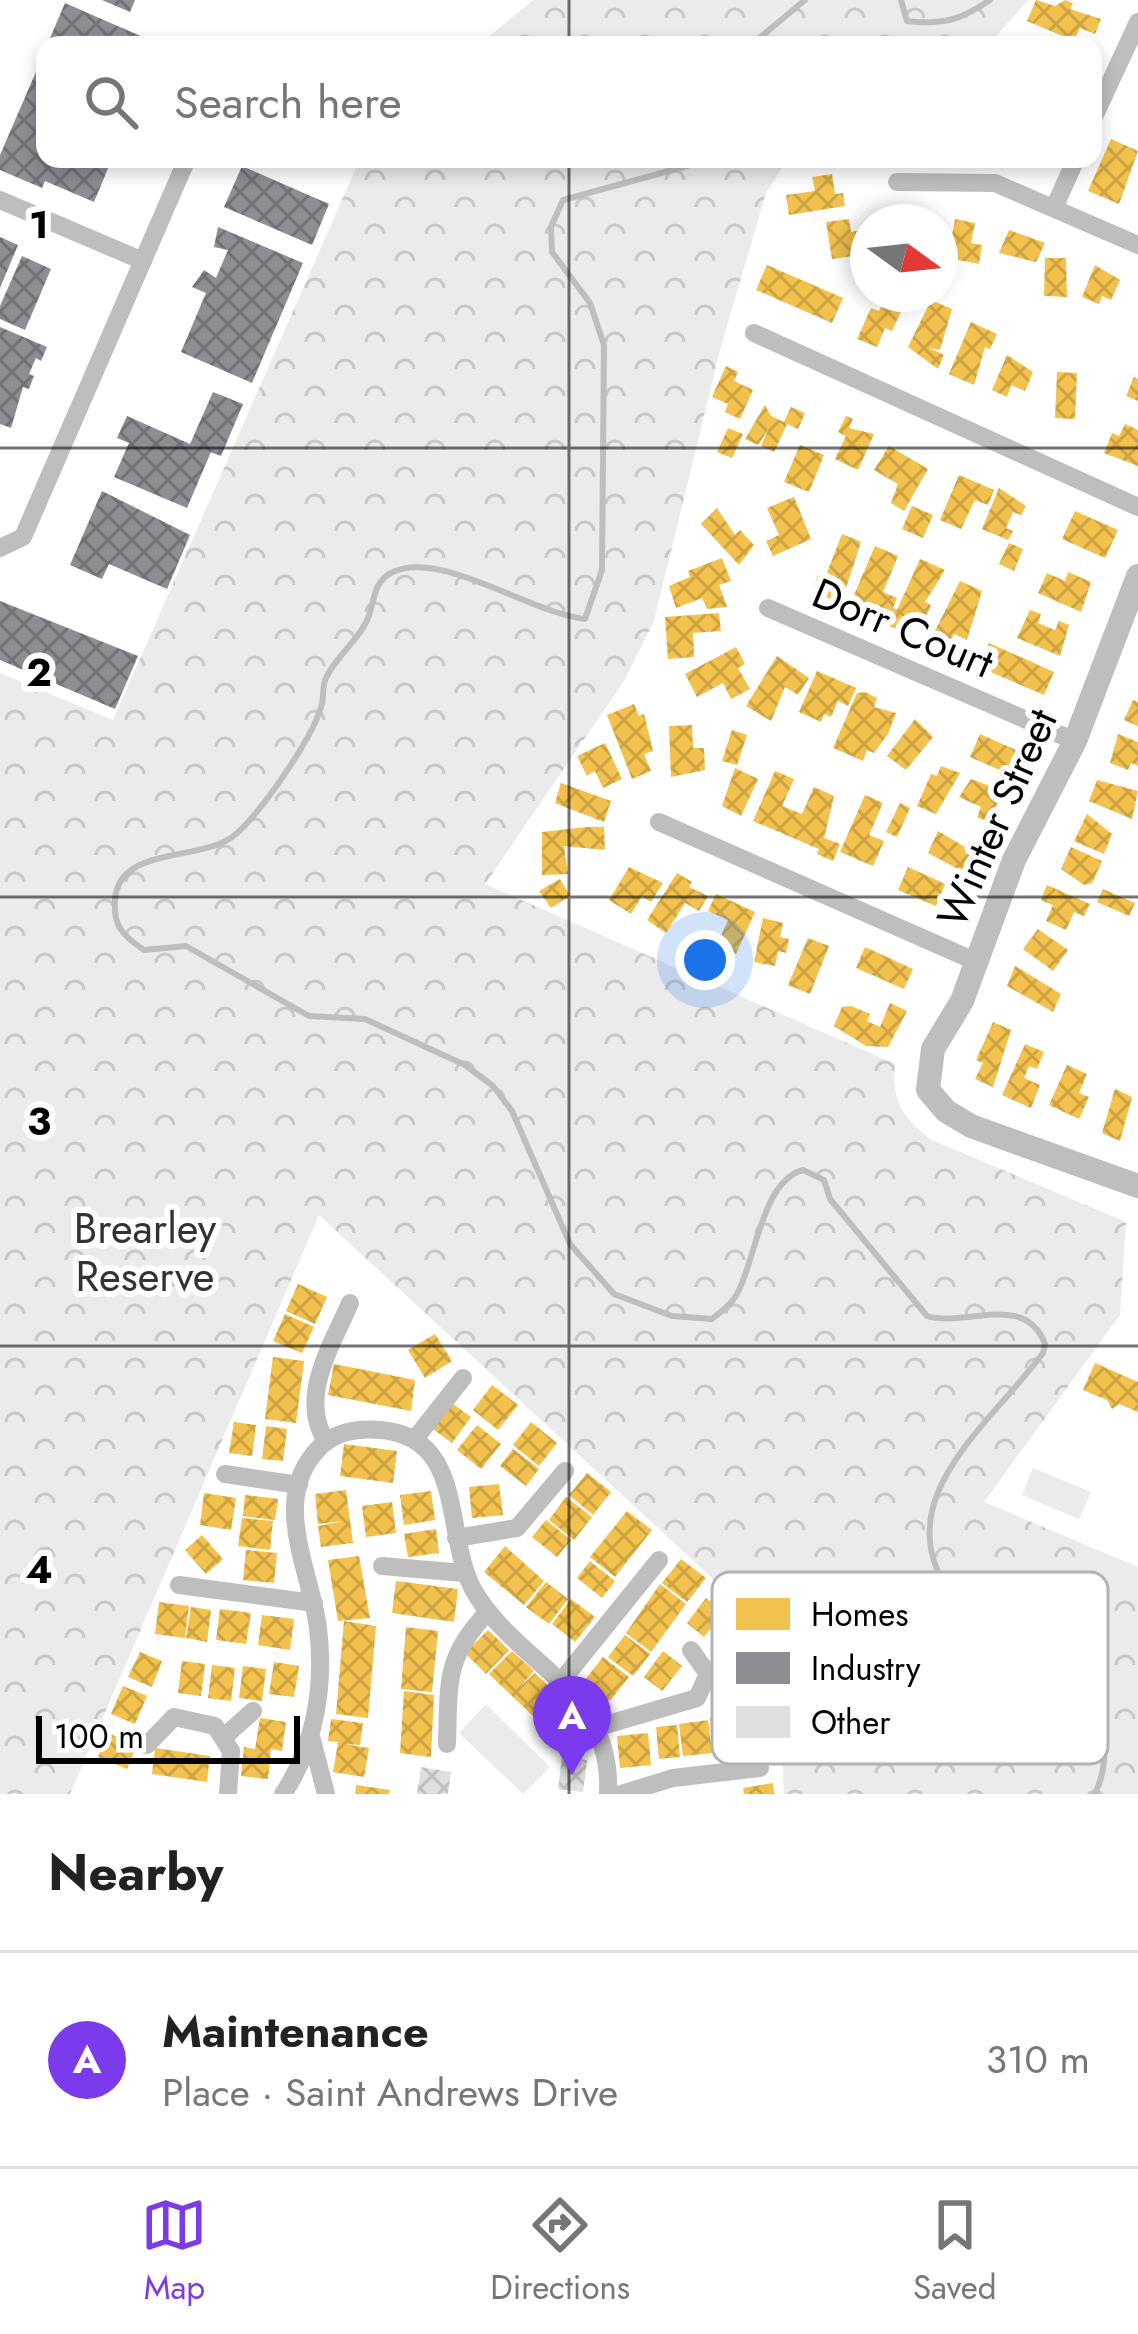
<!DOCTYPE html>
<html lang="en">
<head>
<meta charset="utf-8">
<style>
	:root { --surface:#fff; --page:#f6f6f6; --text:#222; --muted:#767676; --line:#e0e0e0; --accent:#7c3aed }
	body { margin:0; font-family:Jost,sans-serif; background:var(--page); color:var(--text) }
	.compass { position:absolute; left:850px; top:204px; width:108px; height:108px; border-radius:50%; background:var(--surface); box-shadow:0 6px 18px #0003; rotate:105deg }
	.scale { position:absolute; left:36px; bottom:30px; width:264px; box-sizing:border-box; padding-left:12px; border:6px solid #000; border-top:0; font-size:33px; line-height:42px; white-space:nowrap; color:#000; -webkit-text-stroke:9px #fff; paint-order:stroke }
	.you { position:absolute; left:705px; top:960px; width:42px; height:42px; margin:-30px; border:9px solid #fff; border-radius:50%; background:#1a73e8; box-shadow:0 0 0 18px #1a73e833 }
	.badge { display:grid; place-items:center; width:78px; height:78px; border-radius:50%; background:var(--accent); color:#fff; font-size:39px; font-weight:700 }
	.pin { position:absolute; translate:-50% -99px; filter:drop-shadow(0 3px 6px #0008) }
	.pin::after { content:''; position:absolute; top:63px; width:42px; height:36px; background:inherit; clip-path:polygon(0 0,100% 0,50% 100%) }
	.list { margin:0; padding:0; list-style:none }
	h2 { display:flex; justify-content:space-between; align-items:center; height:156px; margin:0; padding:0 48px; font-size:51px }
	h2 small { font-size:39px; font-weight:400; color:var(--muted) }
	.list li { display:grid; grid-template-columns:78px 1fr auto; gap:36px; align-items:center; box-sizing:border-box; height:216px; padding:0 48px; border-top:3px solid var(--line) }
	.list b { display:block; font-size:45px; white-space:nowrap }
	.list p { margin:0; font-size:39px; white-space:nowrap; color:var(--muted) }
	.list em { font-size:39px; font-style:normal; color:var(--muted) }
	.icon { flex:none; width:66px; height:66px; fill:none; stroke:currentColor; stroke-width:2; stroke-linecap:round; stroke-linejoin:round }
	.map { position:relative; flex:none; width:1138px; height:1794px; overflow:hidden }
	.search { position:absolute; background:var(--surface); box-shadow:0 6px 18px #0003; left:36px; right:36px; top:36px; height:132px; display:flex; align-items:center; gap:30px; box-sizing:border-box; padding:0 42px; border-radius:24px; color:var(--muted); font-size:45px }
	.sheet { height:372px; background:var(--surface) }
	nav { display:flex; justify-content:space-around; align-items:center; box-sizing:border-box; height:168px; border-top:3px solid var(--line); background:var(--surface); font-size:33px; color:var(--muted) }
	nav a { display:grid; justify-items:center; gap:6px }
	nav .on { color:var(--accent) }
	.map>svg:first-child { display:block }
	.park { fill:url(#park-crowns) }
	.garden { fill:#ebebeb }
	.homes { fill:url(#homes-cross-hatch) }
	.industry { fill:url(#industry-cross-hatch) }
	.lines { fill:none; stroke-linecap:round; stroke-linejoin:round }
	.stream { stroke:#bebebe; stroke-width:6 }
	.building { fill:url(#building-cross-hatch) }
	.minor { stroke:#bebebe; stroke-width:18 }
	.tertiary { stroke:#bebebe; stroke-width:24 }
	.grid { fill:none; stroke:#000; stroke-width:3; stroke-opacity:0.55 }
	.labels { text-anchor:middle; dominant-baseline:central; stroke-width:12; stroke-linejoin:round; paint-order:stroke }
	.street-label { font-size:42px; fill:#000; stroke:#fff }
	.park-label { font-size:42px; fill:#323232; stroke:#fff }
	.key { fill:#fff; stroke:#b2b2b2; stroke-width:3 }
	.key-label { font-size:33px; fill:#000 }
	.grid-label { font-size:39px; text-anchor:middle; font-weight:bold; fill:#000; stroke:#fff; stroke-width:12; stroke-linejoin:round; paint-order:stroke }
</style>
</head>
<body>
<div class="map">
<svg width="1138" height="1794" viewBox="0 0 1138 1794">
	<defs>
		<pattern id="park-crowns" width="20" height="18" patternUnits="userSpaceOnUse" patternTransform="scale(3)"><rect width="20" height="18" fill="#ebebeb"/><path d="M2 6a3 3 0 1 1 6 0M12 15a3 3 0 1 1 6 0" fill="none" stroke="#c8c8c8"/></pattern>
		<pattern id="homes-cross-hatch" width="8" height="8" patternUnits="userSpaceOnUse" patternTransform="scale(3)"><rect width="8" height="8" fill="#f2c14e"/><path d="M0 0l8 8M0 8l8-8" fill="none" stroke="#cea442"/></pattern>
		<pattern id="industry-cross-hatch" width="8" height="8" patternUnits="userSpaceOnUse" patternTransform="scale(3)"><rect width="8" height="8" fill="#8d8d92"/><path d="M0 0l8 8M0 8l8-8" fill="none" stroke="#717175"/></pattern>
		<pattern id="building-cross-hatch" width="8" height="8" patternUnits="userSpaceOnUse" patternTransform="scale(3)"><rect width="8" height="8" fill="#dfdfdf"/><path d="M0 0l8 8M0 8l8-8" fill="none" stroke="#bebebe"/></pattern>
	</defs>
	<rect width="100%" height="100%" fill="#fff"/>
	<g class="park">
		<path d="M533,0H1028L988,45H479Z"/>
		<path d="M360,159H788L766,193L720,350L654,621L624,681L485,884L895,1064C892,1103 901,1116 932,1140L1126,1222L1120,1315L984,1502L1138,1567V1794H784L776,1637L319,1215L70,1794H0V673L113,720Z"/>
	</g>
	<g class="garden">
		<path d="M1033,1468L1091,1492L1079,1519L1022,1495Z"/>
		<path d="M486,1704L550,1767L523,1794L459,1733Z"/>
	</g>
	<g class="homes">
		<path d="M1036,0L1055,6L1065,0L1073,3L1070,9L1101,19L1095,34L1080,28L1074,41L1027,21Z"/>
		<path d="M1111,139L1138,151L1119,204L1088,191Z"/>
		<path d="M832,174L835,194L843,193L845,206L789,215L786,195L815,191L812,177Z"/>
		<path d="M849,219L851,232L868,229V254L832,259L826,222Z"/>
		<path d="M955,219L975,223L971,243L982,245L979,264L948,258Z"/>
		<path d="M1009,230L1045,243L1036,262L999,253Z"/>
		<path d="M1045,258H1066L1067,297L1044,296Z"/>
		<path d="M767,265L843,298L832,323L756,290Z"/>
		<path d="M1095,265L1120,280L1111,300L1102,296L1099,304L1082,297Z"/>
		<path d="M886,295L905,303L892,331L885,328L877,347L857,339L871,308L879,311Z"/>
		<path d="M931,300L952,309L940,350L929,348L944,355L938,369L908,347Z"/>
		<path d="M971,322L997,334L990,349L985,347L974,385L949,374Z"/>
		<path d="M1007,355L1033,372L1025,391L1011,385L1007,397L992,390Z"/>
		<path d="M726,366L738,372L734,381L753,390L740,419L725,412L728,404L712,397Z"/>
		<path d="M1057,372L1077,373L1075,419L1055,418Z"/>
		<path d="M1134,377L1138,379V401L1126,396Z"/>
		<path d="M765,405L771,416L784,422L791,407L805,413L798,429L787,424L774,452L761,446L768,430L758,445L745,439Z"/>
		<path d="M846,416L853,419L849,428L874,434L858,470L835,459L846,436L838,432Z"/>
		<path d="M1125,424L1138,430V466L1104,453L1112,433L1119,436Z"/>
		<path d="M728,428L743,434L732,458L717,452Z"/>
		<path d="M800,445L824,455L809,492L784,482Z"/>
		<path d="M889,446L928,469L904,511L891,503L898,484L874,470Z"/>
		<path d="M959,475L994,490L988,505L975,500L961,529L940,520Z"/>
		<path d="M999,488L1026,506L1021,515L1013,512L1006,528L1013,531L1008,540L982,529Z"/>
		<path d="M794,497L811,539L773,556L766,541L779,535L767,508Z"/>
		<path d="M912,506L933,515L923,538L902,529Z"/>
		<path d="M717,508L735,535L740,530L754,545L739,565L701,524Z"/>
		<path d="M1075,511L1118,530L1105,558L1062,539Z"/>
		<path d="M842,534L861,542L841,603L812,592L818,575L825,578Z"/>
		<path d="M1009,543L1023,549L1014,571L999,564Z"/>
		<path d="M875,546L898,556L883,592L897,598L893,608L897,610L920,559L945,570L925,602L931,605L926,617L910,615L902,632L871,616L875,608L851,602Z"/>
		<path d="M722,558L731,581L719,585L727,607L707,609L702,598L676,608L669,586L690,577L688,571Z"/>
		<path d="M1068,572L1091,582L1081,612L1038,593L1047,573L1065,581Z"/>
		<path d="M960,581L982,591L967,640L954,634L947,650L929,643Z"/>
		<path d="M1030,610L1041,614L1038,623L1055,630L1059,621L1069,625L1060,656L1017,638Z"/>
		<path d="M719,613L721,631L693,633L694,657L668,659L665,617Z"/>
		<path d="M989,643L1054,672L1044,695L979,667Z"/>
		<path d="M736,647L745,664L738,668L750,689L731,699L723,683L697,697L685,674Z"/>
		<path d="M777,656L809,678L798,695L785,687L771,721L746,706Z"/>
		<path d="M817,671L856,688L848,706L838,701L831,717L824,714L821,722L799,712Z"/>
		<path d="M865,692L877,698L874,707L896,713L888,734L874,753L867,750L863,761L833,748L857,693Z"/>
		<path d="M1133,700L1138,702V726L1124,720Z"/>
		<path d="M634,704L639,716L644,714L653,751L644,754L651,771L632,779L607,715Z"/>
		<path d="M915,719L933,737L906,770L887,756Z"/>
		<path d="M692,725L693,748H704L705,770L671,777L669,726Z"/>
		<path d="M732,730L747,735L737,765L722,761Z"/>
		<path d="M980,734L1016,750L1006,773L970,757Z"/>
		<path d="M1118,734L1138,742V766L1131,763L1128,770L1110,763Z"/>
		<path d="M605,743L622,779L603,788L595,771L587,776L577,756Z"/>
		<path d="M941,766L960,773L936,814L917,806L931,774L937,776Z"/>
		<path d="M735,768L758,779L741,816L722,806Z"/>
		<path d="M775,771L794,779L782,806L802,814L814,787L834,796L824,838L840,844L833,861L817,854L819,849L753,821Z"/>
		<path d="M971,779L1003,791L989,822L977,817L981,807L959,797Z"/>
		<path d="M1097,780L1138,791L1132,819L1089,801Z"/>
		<path d="M561,783L611,801L604,822L555,803Z"/>
		<path d="M865,795L883,803L869,835L884,841L873,866L840,852Z"/>
		<path d="M900,803L910,808L897,837L886,832Z"/>
		<path d="M1087,814L1112,834L1104,854L1074,841Z"/>
		<path d="M587,827H604L605,850L564,846L568,874L542,875V832Z"/>
		<path d="M938,831L975,853L967,874L928,853Z"/>
		<path d="M1071,847L1102,861L1092,883L1084,885L1061,869Z"/>
		<path d="M629,867L663,883L651,902L642,896L631,914L609,900Z"/>
		<path d="M908,867L945,884L936,906L898,890Z"/>
		<path d="M677,873L692,882L689,887L708,896L699,911L685,903L666,933L647,920Z"/>
		<path d="M560,879L570,896L551,908L539,891Z"/>
		<path d="M1047,885L1090,904L1084,916L1074,912L1066,930L1046,921L1053,905L1041,900Z"/>
		<path d="M1103,889L1135,903L1129,916L1097,902Z"/>
		<path d="M716,894L755,912L736,954L717,945L728,920L708,911Z"/>
		<path d="M763,918L783,923L780,937L789,939L786,953L778,951L775,966L754,962Z"/>
		<path d="M1038,929L1068,950L1053,971L1023,949Z"/>
		<path d="M808,938L829,946L810,994L788,985Z"/>
		<path d="M865,947L913,969L904,989L856,968Z"/>
		<path d="M1015,966L1061,994L1053,1012L1007,986Z"/>
		<path d="M890,1003L907,1011L888,1047L866,1046L834,1026L842,1007L851,1006L870,1014L867,1021L880,1027Z"/>
		<path d="M993,1022L1011,1030L993,1087L975,1079L983,1063L976,1060Z"/>
		<path d="M1025,1044L1044,1052L1037,1069L1029,1066L1024,1078L1040,1085L1031,1108L1002,1095Z"/>
		<path d="M1067,1065L1087,1074L1079,1093L1089,1097L1079,1119L1049,1105Z"/>
		<path d="M1115,1089L1132,1097L1120,1141L1102,1133Z"/>
		<path d="M298,1284L327,1297L315,1324L286,1311Z"/>
		<path d="M285,1314L314,1327L302,1353L273,1341Z"/>
		<path d="M435,1334L452,1361L425,1378L408,1350Z"/>
		<path d="M273,1357L304,1361L296,1423L265,1419Z"/>
		<path d="M1095,1363L1138,1382V1412L1119,1404L1112,1409L1107,1400L1083,1390Z"/>
		<path d="M334,1364L415,1380L411,1411L328,1395Z"/>
		<path d="M492,1385L518,1405L498,1430L473,1410Z"/>
		<path d="M453,1404L471,1417L452,1443L433,1429Z"/>
		<path d="M234,1422L256,1425L252,1456L229,1453Z"/>
		<path d="M531,1422L557,1443L539,1466L513,1445Z"/>
		<path d="M477,1425L501,1444L481,1469L457,1450Z"/>
		<path d="M266,1426L287,1429L283,1461L262,1459Z"/>
		<path d="M344,1444L397,1451L393,1483L340,1476Z"/>
		<path d="M513,1449L539,1469L526,1486L500,1466Z"/>
		<path d="M587,1473L611,1492L593,1515L569,1495Z"/>
		<path d="M499,1484L503,1515L472,1518L469,1487Z"/>
		<path d="M346,1490L353,1543L321,1547L318,1526L344,1521L318,1524L315,1494Z"/>
		<path d="M431,1491L435,1520L404,1525L400,1495Z"/>
		<path d="M204,1493L236,1498L231,1530L200,1525Z"/>
		<path d="M245,1495L278,1499L275,1520L243,1516Z"/>
		<path d="M566,1497L592,1517L574,1540L549,1520Z"/>
		<path d="M392,1502L396,1533L366,1537L362,1506Z"/>
		<path d="M627,1511L652,1530L615,1577L590,1557Z"/>
		<path d="M242,1518L273,1521L270,1550L238,1546Z"/>
		<path d="M546,1520L571,1540L557,1557L532,1537Z"/>
		<path d="M436,1529L439,1553L408,1557L404,1534Z"/>
		<path d="M202,1535L223,1559L206,1574L185,1550Z"/>
		<path d="M505,1546L544,1581L524,1605L484,1572Z"/>
		<path d="M246,1550L277,1553L274,1583L243,1580Z"/>
		<path d="M359,1556L370,1618L338,1621L328,1560Z"/>
		<path d="M681,1559L706,1578L687,1602L662,1583Z"/>
		<path d="M590,1561L615,1581L602,1598L577,1578Z"/>
		<path d="M396,1581L458,1589L454,1622L392,1613Z"/>
		<path d="M546,1582L568,1599L549,1624L526,1607Z"/>
		<path d="M660,1584L686,1604L651,1652L626,1633Z"/>
		<path d="M706,1598L724,1612L704,1637L687,1623Z"/>
		<path d="M571,1599L595,1617L575,1642L552,1624Z"/>
		<path d="M159,1602L189,1606L185,1638L155,1634Z"/>
		<path d="M191,1607L211,1610L207,1642L186,1638Z"/>
		<path d="M220,1609L251,1613L246,1644L216,1640Z"/>
		<path d="M262,1615L294,1619L290,1650L258,1645Z"/>
		<path d="M344,1621L376,1626L368,1718L336,1714Z"/>
		<path d="M406,1627L438,1631L432,1692L401,1689Z"/>
		<path d="M488,1630L509,1650L486,1674L465,1653Z"/>
		<path d="M625,1635L650,1654L633,1676L608,1657Z"/>
		<path d="M512,1651L534,1671L520,1687L535,1673L556,1693L533,1716L489,1674Z"/>
		<path d="M663,1651L682,1666L662,1691L644,1677Z"/>
		<path d="M140,1652L162,1661L152,1687L128,1677Z"/>
		<path d="M603,1657L629,1677L610,1701L584,1681Z"/>
		<path d="M182,1661L205,1664L201,1696L178,1693Z"/>
		<path d="M274,1662L299,1666L294,1697L269,1694Z"/>
		<path d="M212,1665L235,1668L231,1701L208,1698Z"/>
		<path d="M243,1666L266,1669L262,1701L239,1698Z"/>
		<path d="M123,1686L147,1696L135,1724L111,1714Z"/>
		<path d="M404,1691L434,1695L431,1757L400,1753Z"/>
		<path d="M555,1697L577,1718L555,1741L534,1720Z"/>
		<path d="M738,1714L741,1746L713,1750L710,1718Z"/>
		<path d="M260,1718L286,1722L282,1751L271,1749L268,1779L241,1776L244,1747L255,1749Z"/>
		<path d="M331,1719L363,1723L360,1745L344,1744L369,1748L364,1777L333,1772L338,1742L328,1741Z"/>
		<path d="M708,1720L712,1753L683,1756L679,1724Z"/>
		<path d="M677,1725L680,1757L659,1759L656,1727Z"/>
		<path d="M108,1733L137,1745L127,1769L98,1757Z"/>
		<path d="M648,1733L651,1765L620,1768L617,1736Z"/>
		<path d="M155,1748L210,1756L207,1782L152,1774Z"/>
		<path d="M773,1783L774,1794H744L743,1788Z"/>
		<path d="M356,1785L390,1790L389,1794H355Z"/>
	</g>
	<g class="industry">
		<path d="M102,0H135L130,12Z"/>
		<path d="M65,3L113,24L162,45H47Z"/>
		<path d="M45,51V159H112L94,202L45,181L42,188L0,170V155Z"/>
		<path d="M242,166L329,204L312,245L224,207Z"/>
		<path d="M218,227L303,263L252,383L181,352L206,293L192,287L204,270L216,278L228,250L214,247Z"/>
		<path d="M0,237L18,245L0,288Z"/>
		<path d="M22,256L51,269L25,330L0,319V306Z"/>
		<path d="M0,327L47,347L41,361L36,358L29,374L34,376L29,389L23,387L11,428L0,424Z"/>
		<path d="M213,392L243,404L221,456L211,452L187,508L114,477L129,443L117,438L127,416L190,444Z"/>
		<path d="M102,491L190,535L167,589L109,564L102,579L70,565Z"/>
		<path d="M0,601L138,656L115,709L0,660Z"/>
	</g>
	<g class="lines">
		<g class="stream">
			<path d="M901,0L907,21C943,25 961,20 990,0"/>
			<path d="M751,45L805,0"/>
			<path d="M692,159L687,166L563,200L551,227L552,252L590,303L604,345L602,570L585,619C533,614 439,549 393,572C373,581 375,600 368,618C360,639 336,656 326,678C322,686 324,695 322,704C313,738 262,811 236,834C204,863 120,844 115,899C113,926 122,935 144,950L186,946L309,1016L365,1019L465,1065L493,1086L512,1111L570,1244L614,1294L672,1316L712,1319C722,1311 733,1303 738,1292C756,1258 762,1181 803,1170L824,1180L830,1199L927,1316C964,1328 1025,1291 1045,1344L1043,1353C989,1427 876,1505 959,1605C1024,1647 1138,1698 1095,1794"/>
		</g>
	</g>
	<g class="building">
		<path d="M562,1757L587,1760L583,1792L558,1789Z"/>
		<path d="M421,1767L451,1772L448,1794H417Z"/>
	</g>
	<g class="lines">
		<g class="minor">
			<path d="M1093,119L1138,22"/>
			<path d="M897,182L995,183L1138,245"/>
			<path d="M0,200L143,261"/>
			<path d="M1054,208L1076,159"/>
			<path d="M754,333L1138,507"/>
			<path d="M0,548L23,537L187,159"/>
			<path d="M768,608L1075,741"/>
			<path d="M659,822L977,962"/>
			<path d="M414,1440L463,1378"/>
			<path d="M326,1441C298,1397 332,1345 350,1303"/>
			<path d="M225,1474L299,1485"/>
			<path d="M456,1538L517,1528L565,1471"/>
			<path d="M382,1566L464,1573"/>
			<path d="M179,1585L314,1603"/>
			<path d="M563,1679L659,1560"/>
			<path d="M595,1728L697,1698L708,1674L691,1650"/>
			<path d="M225,1736L253,1711"/>
			<path d="M312,1740L326,1794"/>
			<path d="M447,1744C449,1684 444,1657 488,1612"/>
			<path d="M147,1745L174,1717L215,1726L231,1751L228,1794"/>
			<path d="M283,1794C315,1747 325,1685 318,1628C311,1570 268,1497 321,1446C337,1431 360,1428 381,1430C470,1438 441,1541 477,1596C523,1668 613,1690 608,1794"/>
			<path d="M621,1794L673,1778L760,1768"/>
		</g>
		<path class="tertiary" d="M1138,576L1075,741L1014,860L962,1001L933,1049L928,1090L946,1111L971,1126L1138,1186"/>
	</g>
	<path class="grid" d="M569,0V45M569,159V1794M0,448H1138M0,897H1138M0,1346H1138"/>
	<g class="labels">
		<g class="street-label">
			<text transform="translate(903 628) rotate(23)">Dorr Court</text>
			<text transform="translate(997 818) rotate(-66)">Winter Street</text>
		</g>
		<g class="park-label">
			<text x="145" y="1228">Brearley<tspan x="145" dy="48">Reserve</tspan></text>
		</g>
	</g>
	<rect x="712" y="1572" width="396" height="192" rx="18" class="key"/>
	<rect x="736" y="1598" width="54" height="32" fill="#f2c14e"/>
	<rect x="736" y="1652" width="54" height="32" fill="#8d8d92"/>
	<rect x="736" y="1706" width="54" height="32" fill="#dfdfdf"/>
	<g class="key-label">
		<text x="811" y="1626">Homes</text>
		<text x="811" y="1680">Industry</text>
		<text x="811" y="1734">Other</text>
	</g>
	<g class="grid-label">
		<text x="39" y="238">1</text>
		<text x="39" y="686">2</text>
		<text x="39" y="1135">3</text>
		<text x="39" y="1583">4</text>
	</g>
</svg>
<svg class="compass" viewBox="-18 -18 36 36"><path d="M0-13l5 13h-10z" fill="#e53935"/><path d="M0 13l5-13h-10z" fill="#767676"/></svg>
<div class="scale">100 m</div>
<div class="you"></div>
<div class="pin badge" style="left:572px;top:1775px">A</div>
<div class="search"><svg class="icon" aria-label="search" viewBox="0 0 24 24"><circle cx="10" cy="10" r="6"/><path d="M15 15l6 6"/></svg>Search here</div>
</div>
<section class="sheet">
<h2>Nearby<small></small></h2>
<ul class="list">
<li><span class="badge">A</span><div><b>Maintenance</b><p>Place · Saint Andrews Drive</p></div><em>310 m</em></li>
</ul>
</section>
<nav>
<a class="on"><svg class="icon" aria-label="map" viewBox="0 0 24 24"><path d="M3 6l6-2 6 2 6-2v14l-6 2-6-2-6 2zM9 4v14M15 6v14"/></svg>Map</a>
<a><svg class="icon" aria-label="directions" viewBox="0 0 24 24"><path d="M12 3l9 9-9 9-9-9zM9 14v-3h6M13 9l2 2-2 2"/></svg>Directions</a>
<a><svg class="icon" aria-label="saved" viewBox="0 0 24 24"><path d="M7 4h10v16l-5-4-5 4z"/></svg>Saved</a>
</nav>
</body>
</html>
